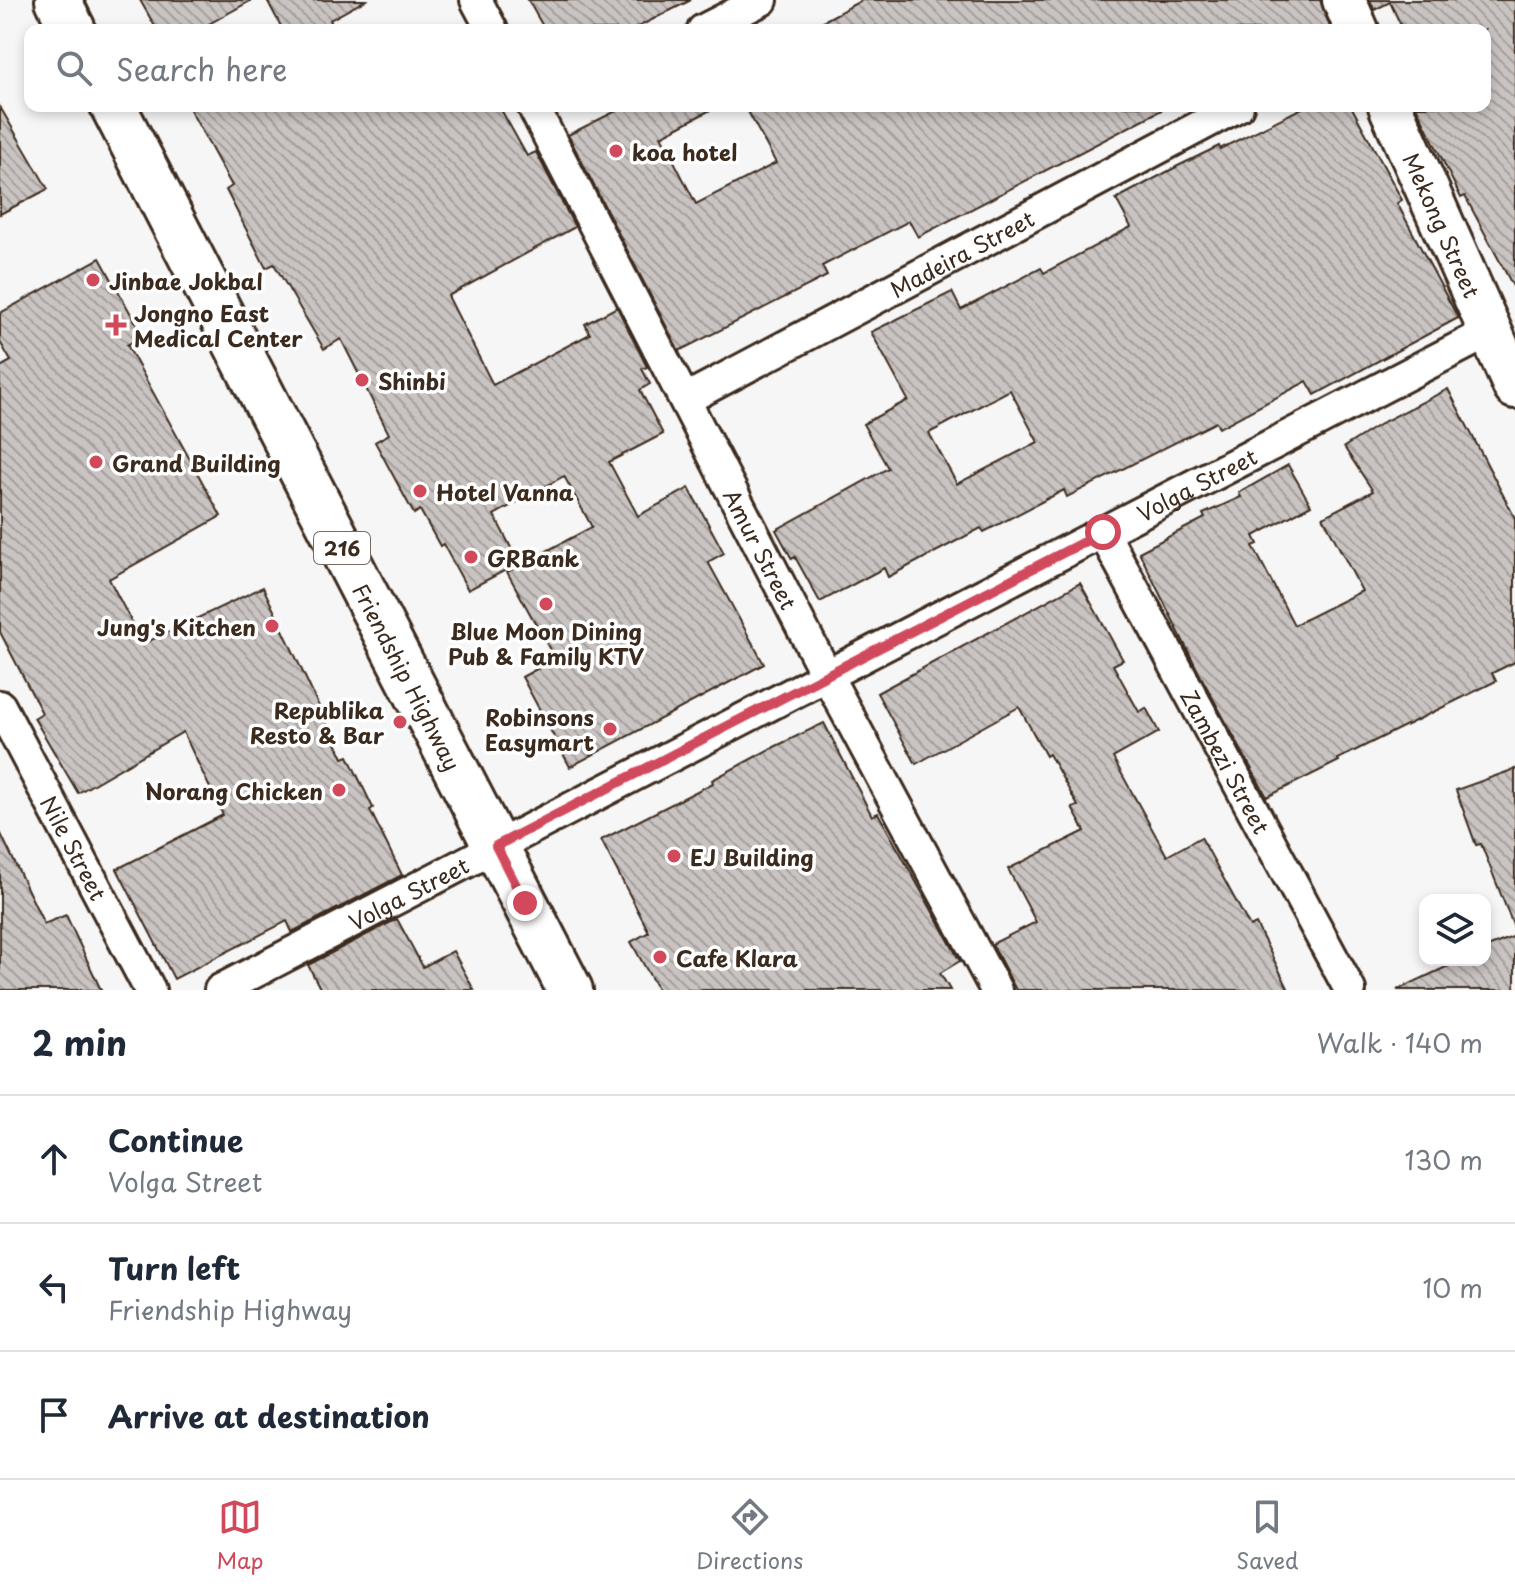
<!DOCTYPE html>
<html lang="en">
<head>
<meta charset="utf-8">
<style>
	:root { --surface:#fff; --page:#f2f2f3; --text:#1f2937; --muted:#747a83; --line:#e0e1e3; --accent:#d1495b }
	body { margin:0; font-family:"Playpen Sans",sans-serif; background:var(--page); color:var(--text) }
	.controls { position:absolute; right:24px; bottom:24px; display:grid; overflow:hidden; border-radius:16px; box-shadow:0 4px 12px #0003 }
	.controls button { width:72px; height:72px; display:grid; place-items:center; padding:0; border:0; border-bottom:2px solid var(--line); background:var(--surface); color:var(--text); font:40px sans-serif }
	.stop { position:absolute; width:24px; height:24px; margin:-18px; border:6px solid #d1495b; border-radius:50%; background:#fff }
	.stop.end { background:#d1495b; border-color:#fff; box-shadow:0 2px 8px #0008 }
	.list { margin:0; padding:0; list-style:none }
	h2 { display:flex; justify-content:space-between; align-items:center; height:104px; margin:0; padding:0 32px; font-size:34px }
	h2 small { font-size:26px; font-weight:400; color:var(--muted) }
	.list li { display:grid; grid-template-columns:52px 1fr auto; gap:24px; align-items:center; box-sizing:border-box; height:128px; padding:0 32px; border-top:2px solid var(--line) }
	.list b { display:block; font-size:30px; white-space:nowrap }
	.list p { margin:0; font-size:26px; white-space:nowrap; color:var(--muted) }
	.list em { font-size:26px; font-style:normal; color:var(--muted) }
	.icon { flex:none; width:44px; height:44px; fill:none; stroke:currentColor; stroke-width:2; stroke-linecap:round; stroke-linejoin:round }
	.map { position:relative; flex:none; width:1515px; height:990px; overflow:hidden }
	.search { position:absolute; background:var(--surface); box-shadow:0 4px 12px #0003; left:24px; right:24px; top:24px; height:88px; display:flex; align-items:center; gap:20px; box-sizing:border-box; padding:0 28px; border-radius:16px; color:var(--muted); font-size:30px }
	.sheet { height:488px; background:var(--surface) }
	nav { display:flex; justify-content:space-around; align-items:center; box-sizing:border-box; height:112px; border-top:2px solid var(--line); background:var(--surface); font-size:22px; color:var(--muted) }
	nav a { display:grid; justify-items:center; gap:4px }
	nav .on { color:var(--accent) }
	.map>svg:first-child { display:block }
	.building { fill:url(#building-back-hatch); stroke:#3b2a1e; stroke-width:2; fill-rule:evenodd }
	.lines { fill:none; stroke-linecap:round; stroke-linejoin:round }
	.street-casing { stroke:#3b2a1e; stroke-width:36 }
	.secondary-casing { stroke:#3b2a1e; stroke-width:48 }
	.primary-casing { stroke:#3b2a1e; stroke-width:50 }
	.street { stroke:#fff; stroke-width:30 }
	.secondary { stroke:#fff; stroke-width:42 }
	.primary { stroke:#fff; stroke-width:44 }
	.route { stroke:#d1495b; stroke-width:10 }
	.poi-dot { fill:#d1495b; stroke:#fff; stroke-width:3 }
	.labels { text-anchor:middle; dominant-baseline:central; stroke-width:7; stroke-linejoin:round; paint-order:stroke }
	.shield { fill:#fff; stroke:#766a62; stroke-width:2 }
	.shield-label { font-size:20px; font-weight:bold; fill:#3b2a1e }
	.poi-label { font-size:22px; font-weight:bold; fill:#3b2a1e; stroke:#fff; text-anchor:start }
	.street-label { font-size:22px; fill:#3b2a1e; stroke:#fff }
</style>
</head>
<body>
<div class="map">
<svg width="1515" height="990" viewBox="0 0 1515 990">
	<defs>
		<pattern id="building-back-hatch" width="6" height="6" patternUnits="userSpaceOnUse" patternTransform="scale(2)"><rect width="6" height="6" fill="#c9c3c1"/><path d="M-1 5l2 2M0 0l6 6M5-1l2 2" fill="none" stroke="#a49f9c"/></pattern>
	</defs>
	<rect width="100%" height="100%" fill="#f7f6f6"/>
	<filter id="ink" filterUnits="userSpaceOnUse"><feTurbulence type="fractalNoise" baseFrequency=".0125" numOctaves="2"/><feDisplacementMap in="SourceGraphic" scale="16" xChannelSelector="R" yChannelSelector="G"/><feConvolveMatrix kernelMatrix="1 2 1 2 8 2 1 2 1" color-interpolation-filters="sRGB"/></filter>
	<g filter="url(#ink)">
		<g class="building">
			<path d="M140,0H252L198,30H157Z"/>
			<path d="M267,0H366L330,20L335,30H283Z"/>
			<path d="M528,0H691L632,30H545Z"/>
			<path d="M862,0H1320L1331,30H807Z"/>
			<path d="M1370,0H1515V290L1465,196L1461,198L1416,106H1485V30H1403L1390,2L1374,10Z"/>
			<path d="M188,106H499L527,156L536,152L575,227L448,296L493,385L590,334L585,324L617,307L647,367L642,369L650,384L640,390L663,434L609,462L638,516L689,488L724,553L708,562L764,664L570,767L522,677L555,659L507,572L592,527L564,476L494,515L519,563L468,590L443,544L440,546L420,510L414,514L375,442L389,434L341,339L324,349L274,264L266,268L226,190L232,186Z"/>
			<path d="M626,106H718L661,136L696,204L776,163L745,106H1169L918,237L909,221L822,266L827,276L679,351L568,135Z"/>
			<path d="M1306,106H1351L1402,200L1397,203L1458,318L1315,395L1307,381L1219,428L1216,422L1067,497L1064,490L984,532L981,528L888,577L884,568L820,602L795,557L792,559L776,530L888,468L863,424L908,400L871,332L952,292L961,310L1041,268L1044,273L1131,227L1116,199L1178,166L1219,146L1220,149ZM1010,390L1038,442L957,484L929,433Z"/>
			<path d="M0,107L48,189L0,214Z"/>
			<path d="M100,258L143,336L127,345L221,516L109,579L143,644L263,587L343,758L348,756L373,808L370,810L402,875L292,932L287,921L174,979L117,869L223,815L183,732L78,793L34,718L42,713L0,632V367L11,361L0,342V313Z"/>
			<path d="M1448,389L1515,518V662L1492,673L1496,681L1338,759L1339,761L1267,797L1199,673L1139,552L1205,518L1203,514L1241,497L1239,493L1288,465L1311,505L1254,536L1258,544L1253,546L1294,625L1362,591L1323,517L1373,491L1344,447L1385,421Z"/>
			<path d="M1080,583L1123,660L1113,665L1139,712L1146,708L1159,732L1113,758L1167,856L1201,837L1250,927L1256,924L1289,990H1016L992,944L1036,922L1008,869L1085,831L1072,808L1078,806L1049,754L1046,756L1019,707L916,764L877,693Z"/>
			<path d="M824,723L872,816L878,813L960,961L940,973L950,990H658L631,942L649,932L601,840L713,783L712,780L768,750Z"/>
			<path d="M1515,769V925H1513L1481,844L1476,845L1456,790Z"/>
			<path d="M0,832L44,924L66,915L101,990H0Z"/>
			<path d="M397,919L423,967L453,951L474,990H321L308,965Z"/>
			<path d="M1515,936V990H1397L1461,960H1485V948Z"/>
		</g>
		<g class="lines">
			<g class="street-casing">
				<g id="street">
					<path d="M476,0L492,30"/>
					<path d="M703,30L762,0"/>
					<path id="s1" d="M533,106L826,674L996,990"/>
					<path id="s2" d="M686,399L1238,106"/>
					<path id="s3" d="M1103,532L1350,990"/>
					<path id="s4" d="M0,706L150,990"/>
					<path id="s5" d="M220,990L1491,331"/>
				</g>
			</g>
			<g class="secondary-casing">
				<g id="secondary">
					<path d="M1344,0L1357,30"/>
					<path id="s6" d="M1390,106L1515,387"/>
				</g>
			</g>
			<g class="primary-casing">
				<g id="primary">
					<path d="M58,0L73,30"/>
					<path id="s7" d="M113,106L570,990"/>
				</g>
			</g>
			<use href="#street" class="street"/>
			<use href="#secondary" class="secondary"/>
			<use href="#primary" class="primary"/>
		</g>
	</g>
	<g class="lines" filter="url(#ink)">
		<path class="route" d="M525,903L496,846L1103,532"/>
	</g>
	<g class="poi-dot">
		<circle cx="616" cy="151" r="8"/>
		<circle cx="93" cy="280" r="8"/>
		<path d="M112 313h8v8h8v8h-8v8h-8v-8h-8v-8h8z"/>
		<circle cx="362" cy="380" r="8"/>
		<circle cx="96" cy="462" r="8"/>
		<circle cx="420" cy="491" r="8"/>
		<circle cx="471" cy="557" r="8"/>
		<circle cx="546" cy="604" r="8"/>
		<circle cx="272" cy="626" r="8"/>
		<circle cx="400" cy="722" r="8"/>
		<circle cx="610" cy="729" r="8"/>
		<circle cx="339" cy="790" r="8"/>
		<circle cx="674" cy="856" r="8"/>
		<circle cx="660" cy="957" r="8"/>
	</g>
	<g class="labels">
		<rect class="shield" x="314" y="532" width="56" height="32" rx="6"/>
		<g class="shield-label">
			<text x="342" y="548">216</text>
		</g>
		<g class="poi-label">
			<text x="632" y="151">koa hotel</text>
			<text x="109" y="280">Jinbae Jokbal</text>
			<text x="134" y="312">Jongno East<tspan x="134" dy="25">Medical Center</tspan></text>
			<text x="378" y="380">Shinbi</text>
			<text x="112" y="462">Grand Building</text>
			<text x="436" y="491">Hotel Vanna</text>
			<text x="487" y="557">GRBank</text>
			<text x="256" y="626" text-anchor="end">Jung's Kitchen</text>
			<text x="546" y="630" text-anchor="middle">Blue Moon Dining<tspan x="546" dy="25">Pub &amp; Family KTV</tspan></text>
			<text x="384" y="709" text-anchor="end">Republika<tspan x="384" dy="25">Resto &amp; Bar</tspan></text>
			<text x="594" y="716" text-anchor="end">Robinsons<tspan x="594" dy="25">Easymart</tspan></text>
			<text x="323" y="790" text-anchor="end">Norang Chicken</text>
			<text x="690" y="856">EJ Building</text>
			<text x="676" y="957">Cafe Klara</text>
		</g>
		<g class="street-label">
			<text stroke="none"><textPath href="#s6" startOffset="130">Mekong Street</textPath></text>
			<text stroke="none"><textPath href="#s2" startOffset="312">Madeira Street</textPath></text>
			<text stroke="none"><textPath href="#s5" startOffset="1100">Volga Street</textPath></text>
			<text stroke="none"><textPath href="#s1" startOffset="498">Amur Street</textPath></text>
			<text stroke="none"><textPath href="#s7" startOffset="642">Friendship Highway</textPath></text>
			<text stroke="none"><textPath href="#s3" startOffset="260">Zambezi Street</textPath></text>
			<text stroke="none"><textPath href="#s4" startOffset="160">Nile Street</textPath></text>
			<text stroke="none"><textPath href="#s5" startOffset="212">Volga Street</textPath></text>
		</g>
	</g>
</svg>
<div class="controls">
<button><svg class="icon" aria-label="layers" viewBox="0 0 24 24"><path d="M12 4l9 5-9 5-9-5zM3 14l9 5 9-5"/></svg></button>
</div>
<div class="stop" style="left:1103px;top:532px"></div>
<div class="stop end" style="left:525px;top:903px"></div>
<div class="search"><svg class="icon" aria-label="search" viewBox="0 0 24 24"><circle cx="10" cy="10" r="6"/><path d="M15 15l6 6"/></svg>Search here</div>
</div>
<section class="sheet">
<h2>2 min<small>Walk · 140 m</small></h2>
<ul class="list">
<li><svg class="icon" aria-label="ahead" viewBox="0 0 24 24"><path d="M12 20V5M6 11l6-6 6 6"/></svg><div><b>Continue</b><p>Volga Street</p></div><em>130 m</em></li>
<li><svg class="icon" aria-label="left" viewBox="0 0 24 24"><path d="M17 20v-9H6M10 6l-5 5 5 5"/></svg><div><b>Turn left</b><p>Friendship Highway</p></div><em>10 m</em></li>
<li><svg class="icon" aria-label="arrive" viewBox="0 0 24 24"><path d="M6 21V4h12l-3 4 3 4H6"/></svg><div><b>Arrive at destination</b></div></li>
</ul>
</section>
<nav>
<a class="on"><svg class="icon" aria-label="map" viewBox="0 0 24 24"><path d="M3 6l6-2 6 2 6-2v14l-6 2-6-2-6 2zM9 4v14M15 6v14"/></svg>Map</a>
<a><svg class="icon" aria-label="directions" viewBox="0 0 24 24"><path d="M12 3l9 9-9 9-9-9zM9 14v-3h6M13 9l2 2-2 2"/></svg>Directions</a>
<a><svg class="icon" aria-label="saved" viewBox="0 0 24 24"><path d="M7 4h10v16l-5-4-5 4z"/></svg>Saved</a>
</nav>
</body>
</html>
